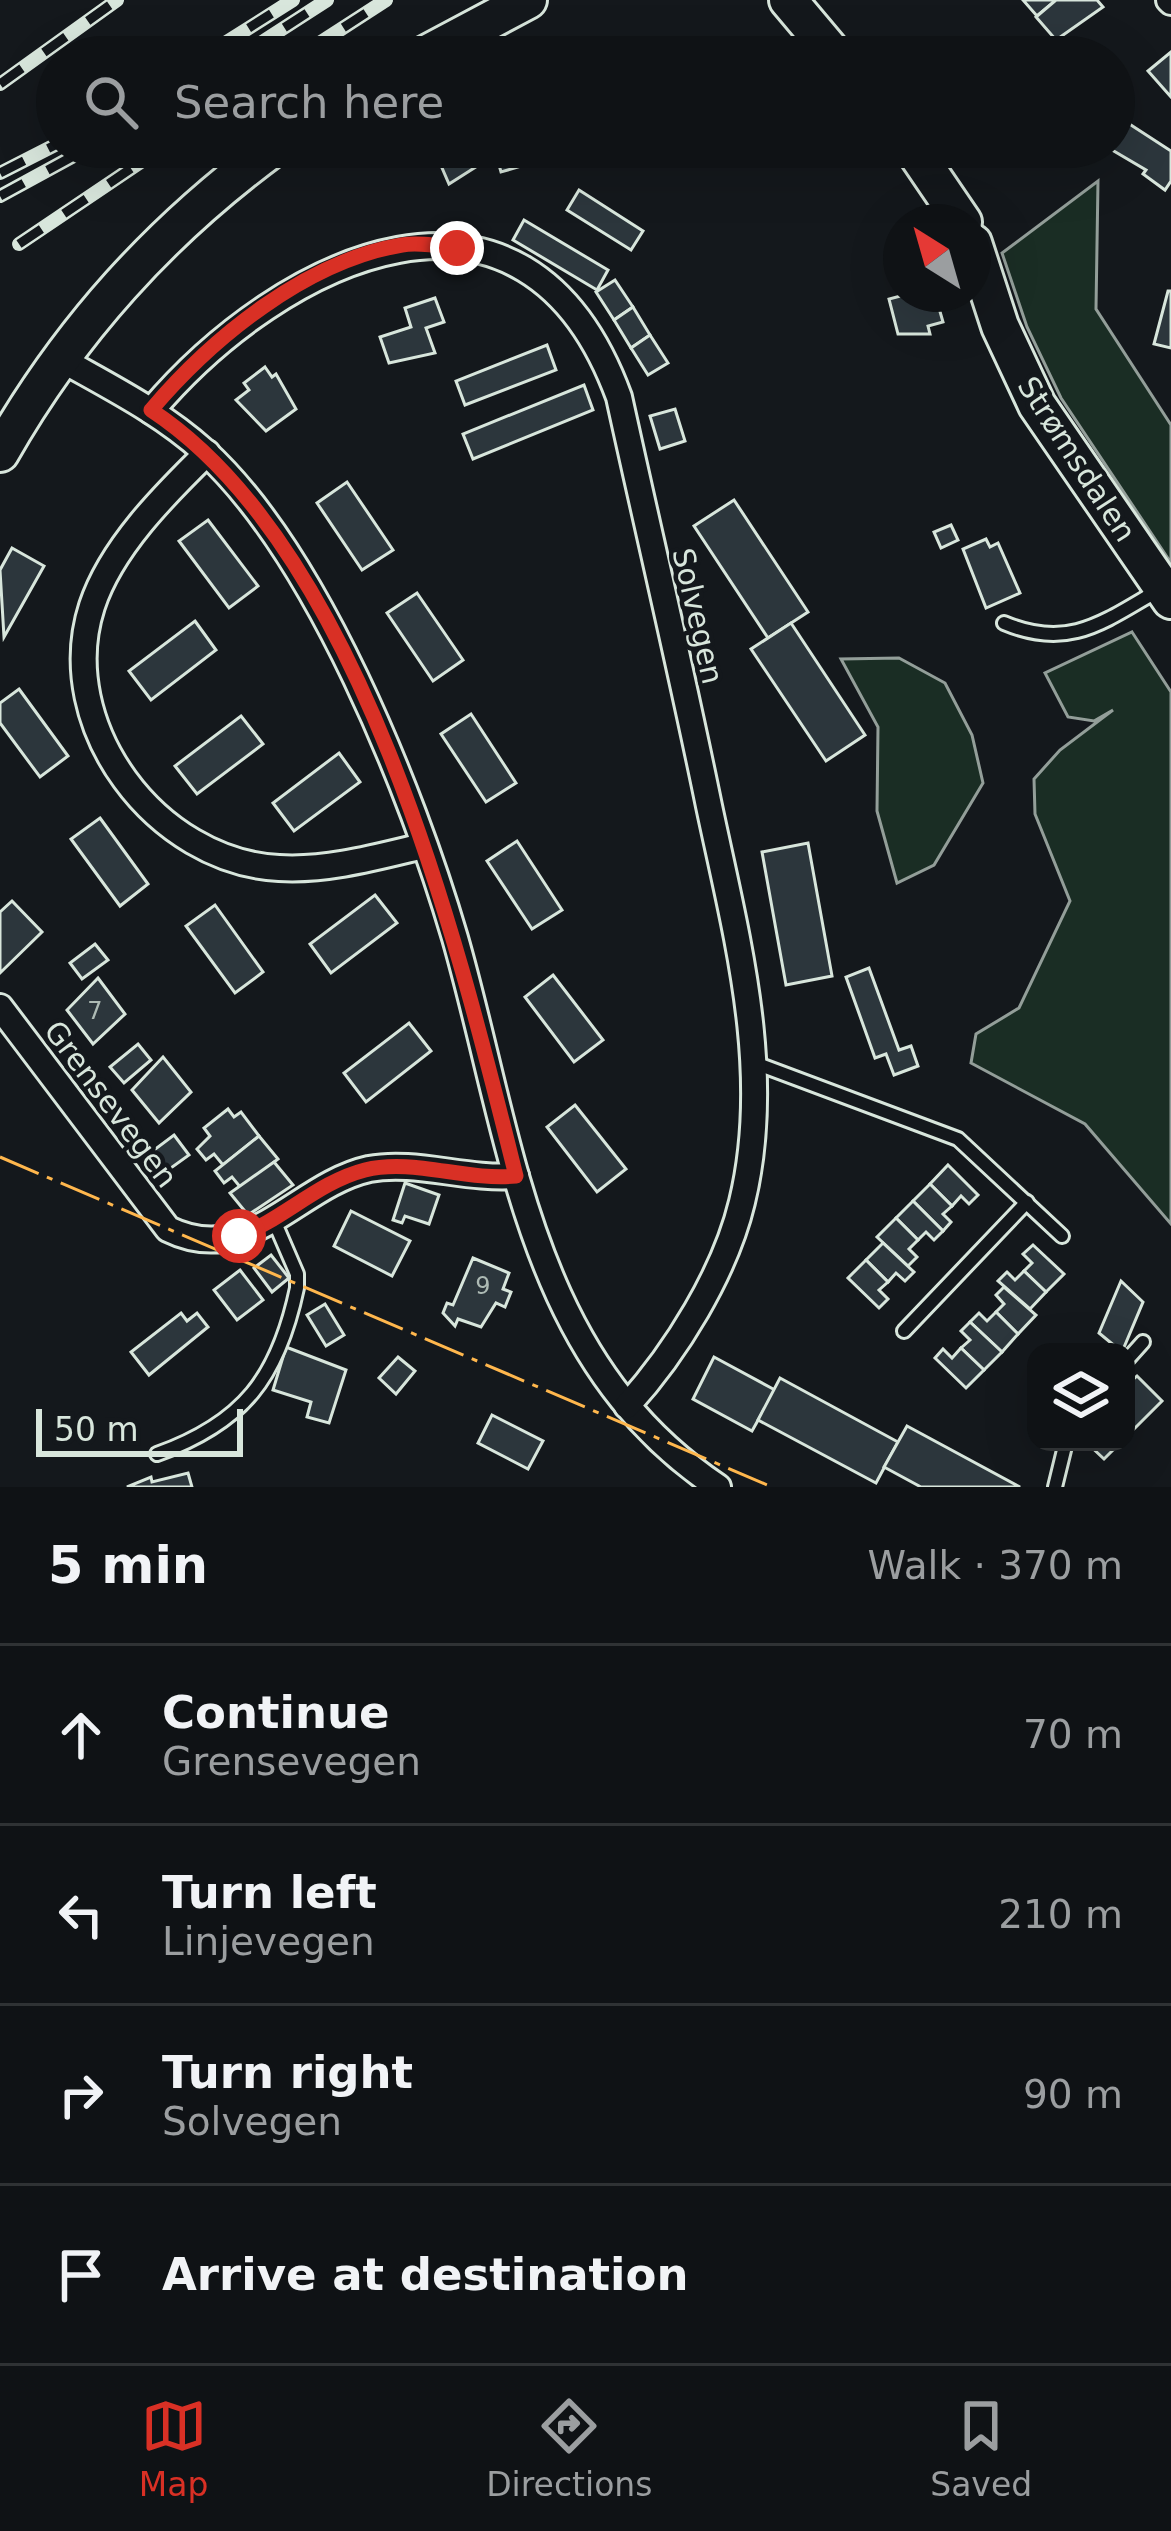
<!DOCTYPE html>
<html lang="en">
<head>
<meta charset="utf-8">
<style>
	:root { --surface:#0f1215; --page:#181b1e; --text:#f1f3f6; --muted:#9b9ea0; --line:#2f3234; --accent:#d93025 }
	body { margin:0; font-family:"DejaVu Sans",sans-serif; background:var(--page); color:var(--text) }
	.controls { position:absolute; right:36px; bottom:36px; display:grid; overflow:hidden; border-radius:24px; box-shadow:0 12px 48px #0002 }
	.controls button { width:108px; height:108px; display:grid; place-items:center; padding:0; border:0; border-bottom:3px solid var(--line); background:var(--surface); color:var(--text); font:60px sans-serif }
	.compass { position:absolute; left:883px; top:204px; width:108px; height:108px; border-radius:50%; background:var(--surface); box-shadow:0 12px 48px #0002; rotate:323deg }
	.scale { position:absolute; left:36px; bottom:30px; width:207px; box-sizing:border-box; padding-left:12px; border:6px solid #d8e6dc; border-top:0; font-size:33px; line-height:42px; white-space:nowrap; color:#d8e6dc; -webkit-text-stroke:9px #14181c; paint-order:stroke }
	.stop { position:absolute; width:36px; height:36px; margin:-27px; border:9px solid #d93025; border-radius:50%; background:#fff }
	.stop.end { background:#d93025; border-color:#fff; box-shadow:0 3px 12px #0008 }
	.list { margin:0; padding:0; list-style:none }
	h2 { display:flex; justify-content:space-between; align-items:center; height:156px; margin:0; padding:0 48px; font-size:51px }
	h2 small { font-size:39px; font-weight:400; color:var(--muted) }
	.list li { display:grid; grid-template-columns:78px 1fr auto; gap:36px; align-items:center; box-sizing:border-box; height:180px; padding:0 48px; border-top:3px solid var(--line) }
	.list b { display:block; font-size:45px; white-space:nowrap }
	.list p { margin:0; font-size:39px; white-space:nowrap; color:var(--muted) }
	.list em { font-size:39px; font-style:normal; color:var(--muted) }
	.icon { flex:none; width:66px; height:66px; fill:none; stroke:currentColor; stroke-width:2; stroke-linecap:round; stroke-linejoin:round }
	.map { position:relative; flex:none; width:1171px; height:1487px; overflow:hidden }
	.search { position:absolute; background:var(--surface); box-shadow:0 12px 48px #0002; left:36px; right:36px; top:36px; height:132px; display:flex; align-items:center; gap:30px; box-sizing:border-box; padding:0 42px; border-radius:66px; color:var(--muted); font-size:45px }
	.sheet { height:876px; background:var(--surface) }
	nav { display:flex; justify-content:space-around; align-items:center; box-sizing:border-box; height:168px; border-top:3px solid var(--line); background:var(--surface); font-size:33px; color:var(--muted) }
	nav a { display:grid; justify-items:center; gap:6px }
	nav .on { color:var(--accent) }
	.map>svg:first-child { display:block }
	.green { fill:#1a2d24; stroke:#939e99; stroke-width:3 }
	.building { fill:#2c363c; stroke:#d8e6dc; stroke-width:3 }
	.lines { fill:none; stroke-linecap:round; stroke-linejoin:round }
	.lane-casing { stroke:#d8e6dc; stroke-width:18 }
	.street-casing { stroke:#d8e6dc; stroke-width:30 }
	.secondary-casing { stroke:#d8e6dc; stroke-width:42 }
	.lane { stroke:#14181c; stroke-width:12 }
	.street { stroke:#14181c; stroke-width:24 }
	.secondary { stroke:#14181c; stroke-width:36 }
	.rail-casing { stroke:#d8e6dc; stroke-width:14 }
	.rail { stroke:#14181c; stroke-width:9; stroke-dasharray:27; stroke-linecap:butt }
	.power { stroke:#ffb74d; stroke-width:3; stroke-dasharray:42 9 6 9; stroke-linecap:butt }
	.route { stroke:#d93025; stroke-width:15 }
	.labels { text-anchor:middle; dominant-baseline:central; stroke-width:9; stroke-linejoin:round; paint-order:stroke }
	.number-label { font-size:24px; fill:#adbab4 }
	.street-label { font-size:30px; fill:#d8e6dc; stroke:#14181c }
</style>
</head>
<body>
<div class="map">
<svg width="1171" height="1487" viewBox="0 0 1171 1487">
	<rect width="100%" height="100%" fill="#14181c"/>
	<g class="green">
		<path d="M1098,181L1096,309L1171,425V563L1061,398L1027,327L1002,253Z"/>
		<path d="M1132,632L1171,692V1224L1085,1124L971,1063L976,1034L1019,1008L1070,901L1035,814L1034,779L1060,750L1113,710L1094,721L1068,717L1045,673Z"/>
		<path d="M899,658L945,683L972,735L983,783L934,865L897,883L877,811L878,727L841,659Z"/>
	</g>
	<g class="building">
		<path d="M1023,0H1056L1037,16Z"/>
		<path d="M1056,0H1097L1103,7L1056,40L1036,17Z"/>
		<path d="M1171,52V97L1148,71Z"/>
		<path d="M1114,114L1171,151V181L1165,190L1143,174L1146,170L1107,147H1114Z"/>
		<path d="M433,147H472L482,163L449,184Z"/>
		<path d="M524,150L528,164L501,172L497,158Z"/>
		<path d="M579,190L643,231L631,250L567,210Z"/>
		<path d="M524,220L608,270L597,290L513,240Z"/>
		<path d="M615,280L633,307L614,320L596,292Z"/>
		<path d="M1168,291H1171V348L1154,344Z"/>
		<path d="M908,294H935L943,322L928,326L930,334H898L889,299Z"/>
		<path d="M435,298L444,322L426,328L435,353L389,363L380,337L411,327L405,308Z"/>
		<path d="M633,307L650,335L631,348L614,320Z"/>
		<path d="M650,335L668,363L648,375L631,348Z"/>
		<path d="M547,345L556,370L465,405L456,381Z"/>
		<path d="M265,367L272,377L276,374L296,409L266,431L236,400L249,390L244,383Z"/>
		<path d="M584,385L593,410L473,459L463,434Z"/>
		<path d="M675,409L685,441L660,449L650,416Z"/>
		<path d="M347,482L393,550L362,570L317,503Z"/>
		<path d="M734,500L808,612L768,638L694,526Z"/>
		<path d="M208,520L258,586L229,608L179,541Z"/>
		<path d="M951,525L958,540L941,548L934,532Z"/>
		<path d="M986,539L990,547L998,543L1020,593L986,608L963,549Z"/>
		<path d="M12,548L44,566L4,637L0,570Z"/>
		<path d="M417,593L463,660L433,681L387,613Z"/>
		<path d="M195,621L216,650L151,700L129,671Z"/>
		<path d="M791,623L865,735L826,761L751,649Z"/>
		<path d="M19,689L68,756L40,777L0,723V703Z"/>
		<path d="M471,714L516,783L486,802L441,734Z"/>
		<path d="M241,716L263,744L197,794L175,766Z"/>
		<path d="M339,753L360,782L294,831L273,803Z"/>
		<path d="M100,818L148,884L120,906L71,839Z"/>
		<path d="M517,841L562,910L532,929L487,861Z"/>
		<path d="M808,843L832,976L786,985L762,852Z"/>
		<path d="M375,895L397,923L331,973L310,944Z"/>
		<path d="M12,901L42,932L0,973V912Z"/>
		<path d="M215,905L263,972L235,993L186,926Z"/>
		<path d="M95,944L108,960L82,979L70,963Z"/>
		<path d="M869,968L899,1050L911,1046L918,1066L894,1075L886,1054L875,1058L846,977Z"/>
		<path d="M553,975L603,1040L574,1062L525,997Z"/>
		<path d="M98,978L125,1014L93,1044L67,1010Z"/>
		<path d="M409,1023L431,1051L366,1102L344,1073Z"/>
		<path d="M138,1044L151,1060L124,1083L110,1067Z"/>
		<path d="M163,1057L191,1092L159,1123L132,1090Z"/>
		<path d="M575,1105L626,1169L597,1192L547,1127Z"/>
		<path d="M228,1109L234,1117L241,1112L259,1136L223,1165L214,1154L206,1160L197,1149L210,1136L204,1128Z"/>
		<path d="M174,1135L189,1155L164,1173L150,1153Z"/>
		<path d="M259,1136L278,1159L241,1188L232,1177L224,1183L215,1171Z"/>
		<path d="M274,1162L293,1185L248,1215L230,1193Z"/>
		<path d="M948,1165L978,1195L969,1204L961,1196L952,1206L930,1184Z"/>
		<path d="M405,1183L439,1195L429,1224L405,1216L402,1223L393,1220Z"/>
		<path d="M930,1184L952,1206L943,1214L951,1222L943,1231L913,1201Z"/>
		<path d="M913,1201L943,1231L934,1240L926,1232L918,1240L896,1218Z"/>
		<path d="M351,1211L410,1241L392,1276L334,1246Z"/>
		<path d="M896,1218L918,1240L909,1249L917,1257L908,1266L877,1237Z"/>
		<path d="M883,1243L914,1272L905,1281L896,1273L888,1282L866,1260Z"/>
		<path d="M1033,1245L1064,1274L1046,1292L1024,1271L1032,1263L1023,1254Z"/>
		<path d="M271,1255L289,1278L272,1292L254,1268Z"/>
		<path d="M473,1258L509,1273L503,1289L511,1292L505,1307L496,1303L481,1327L458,1319L455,1326L443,1313L447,1303L453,1305Z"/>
		<path d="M866,1260L888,1282L879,1290L888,1299L879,1308L848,1278Z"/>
		<path d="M240,1270L263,1300L237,1320L214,1290Z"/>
		<path d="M1024,1271L1046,1292L1030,1309L998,1281L1007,1272L1015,1280Z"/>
		<path d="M1121,1281L1143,1302L1122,1352L1099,1333Z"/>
		<path d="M1004,1287L1036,1315L1018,1334L996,1312L1004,1304L996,1295Z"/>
		<path d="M325,1304L344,1335L326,1346L307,1315Z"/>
		<path d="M996,1312L1018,1334L1002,1352L970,1322L979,1313L987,1321Z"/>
		<path d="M181,1313L187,1321L197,1313L208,1327L149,1375L131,1352Z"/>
		<path d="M970,1322L1002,1352L984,1370L961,1348L970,1340L961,1331Z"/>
		<path d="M286,1347L346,1370L329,1423L307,1417L311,1402L273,1390Z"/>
		<path d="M961,1348L984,1370L966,1388L935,1358L943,1349L952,1358Z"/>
		<path d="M398,1357L415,1371L396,1394L379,1378Z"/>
		<path d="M714,1357L775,1390L752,1431L693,1399Z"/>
		<path d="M1137,1376L1162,1401L1126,1437V1386Z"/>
		<path d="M780,1378L898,1442L876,1483L758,1420Z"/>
		<path d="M492,1415L543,1441L528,1469L478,1443Z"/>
		<path d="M907,1426L1020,1487H921L884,1467Z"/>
		<path d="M1086,1442H1121L1104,1459Z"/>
		<path d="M188,1473L192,1487H127L151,1477L152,1482Z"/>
	</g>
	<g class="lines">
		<g class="lane-casing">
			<g id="lane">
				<path d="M1004,623C1068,650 1102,623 1157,591"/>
				<path d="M755,1063L958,1139L1062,1236"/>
				<path d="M904,1331L1027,1202"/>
				<path d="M1126,1361L1143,1342"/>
				<path d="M157,1454C243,1423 278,1378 297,1288V1274L275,1223"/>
				<path d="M1055,1487L1066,1442"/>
			</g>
		</g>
		<g class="street-casing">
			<g id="street">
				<path d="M1169,0L1171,2"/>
				<path d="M59,358C108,386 161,412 204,451C317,554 412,791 455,938C513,1140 527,1359 718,1487"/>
				<path d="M151,411C281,257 525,140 619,397C649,534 681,669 709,806C736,934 774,1071 742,1202C725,1273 676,1352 627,1406"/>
				<path d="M207,453C164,495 111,548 92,606C53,726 157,862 279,868C327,871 377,857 423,846"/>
				<path d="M0,1007L168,1229C249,1269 297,1185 369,1169C415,1160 466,1180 516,1176"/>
			</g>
		</g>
		<g class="secondary-casing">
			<g id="secondary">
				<path d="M788,0L836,57"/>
				<path d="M421,57L528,0"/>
				<path d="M912,147L963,222"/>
				<path d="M973,243L1000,326L1037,405L1171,600"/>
				<path d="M0,453C70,330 160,231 274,147"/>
			</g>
		</g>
		<use href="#lane" class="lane"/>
		<use href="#street" class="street"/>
		<use href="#secondary" class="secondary"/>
		<g class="rail-casing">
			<g id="rail">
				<path d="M203,57L293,0"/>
				<path d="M239,57L327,0"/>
				<path d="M298,57L386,0"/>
				<path d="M0,84L117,0"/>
				<path d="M0,173L57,144"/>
				<path d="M0,196L90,147"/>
				<path d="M19,244L163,147"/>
			</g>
		</g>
		<use href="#rail" class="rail"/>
		<path class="power" d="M0,1157L772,1487"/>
	</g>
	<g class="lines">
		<path class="route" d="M239,1236C284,1219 318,1182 365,1170C413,1158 465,1181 516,1176C458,943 362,549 151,410C212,338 306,261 402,245C419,242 440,246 457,248"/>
	</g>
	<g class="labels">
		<g class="number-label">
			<text x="95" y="1011">7</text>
			<text x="483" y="1286">9</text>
		</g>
		<g class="street-label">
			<text transform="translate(1077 459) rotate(57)">Strømsdalen</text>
			<text transform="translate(698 616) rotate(77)">Solvegen</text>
			<text transform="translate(111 1104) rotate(53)">Grensevegen</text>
		</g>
	</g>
</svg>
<div class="controls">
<button><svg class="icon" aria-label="layers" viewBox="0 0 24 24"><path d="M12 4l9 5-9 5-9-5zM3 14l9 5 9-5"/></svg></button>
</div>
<svg class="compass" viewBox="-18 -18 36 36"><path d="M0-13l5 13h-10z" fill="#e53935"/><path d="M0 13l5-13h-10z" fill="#9b9ea0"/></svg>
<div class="scale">50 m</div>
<div class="stop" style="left:239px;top:1236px"></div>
<div class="stop end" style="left:457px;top:248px"></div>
<div class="search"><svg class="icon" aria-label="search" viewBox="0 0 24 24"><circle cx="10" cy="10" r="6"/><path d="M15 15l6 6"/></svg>Search here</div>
</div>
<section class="sheet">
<h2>5 min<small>Walk · 370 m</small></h2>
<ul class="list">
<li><svg class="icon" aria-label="ahead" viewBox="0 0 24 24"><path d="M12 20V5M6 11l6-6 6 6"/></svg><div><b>Continue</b><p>Grensevegen</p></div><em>70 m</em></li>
<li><svg class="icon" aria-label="left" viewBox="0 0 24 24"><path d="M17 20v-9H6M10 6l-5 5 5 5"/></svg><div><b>Turn left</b><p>Linjevegen</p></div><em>210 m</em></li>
<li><svg class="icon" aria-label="right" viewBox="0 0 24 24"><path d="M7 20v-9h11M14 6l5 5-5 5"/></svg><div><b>Turn right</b><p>Solvegen</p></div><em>90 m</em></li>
<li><svg class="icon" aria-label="arrive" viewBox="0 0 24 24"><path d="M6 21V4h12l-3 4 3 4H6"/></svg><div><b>Arrive at destination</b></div></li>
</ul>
</section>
<nav>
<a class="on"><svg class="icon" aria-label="map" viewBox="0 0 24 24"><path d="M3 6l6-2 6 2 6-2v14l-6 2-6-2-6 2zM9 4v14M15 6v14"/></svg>Map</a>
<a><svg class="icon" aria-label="directions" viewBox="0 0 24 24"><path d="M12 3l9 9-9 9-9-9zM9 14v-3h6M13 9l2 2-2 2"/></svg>Directions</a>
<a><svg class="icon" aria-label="saved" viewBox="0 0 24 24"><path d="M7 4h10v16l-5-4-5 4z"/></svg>Saved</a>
</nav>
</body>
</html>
